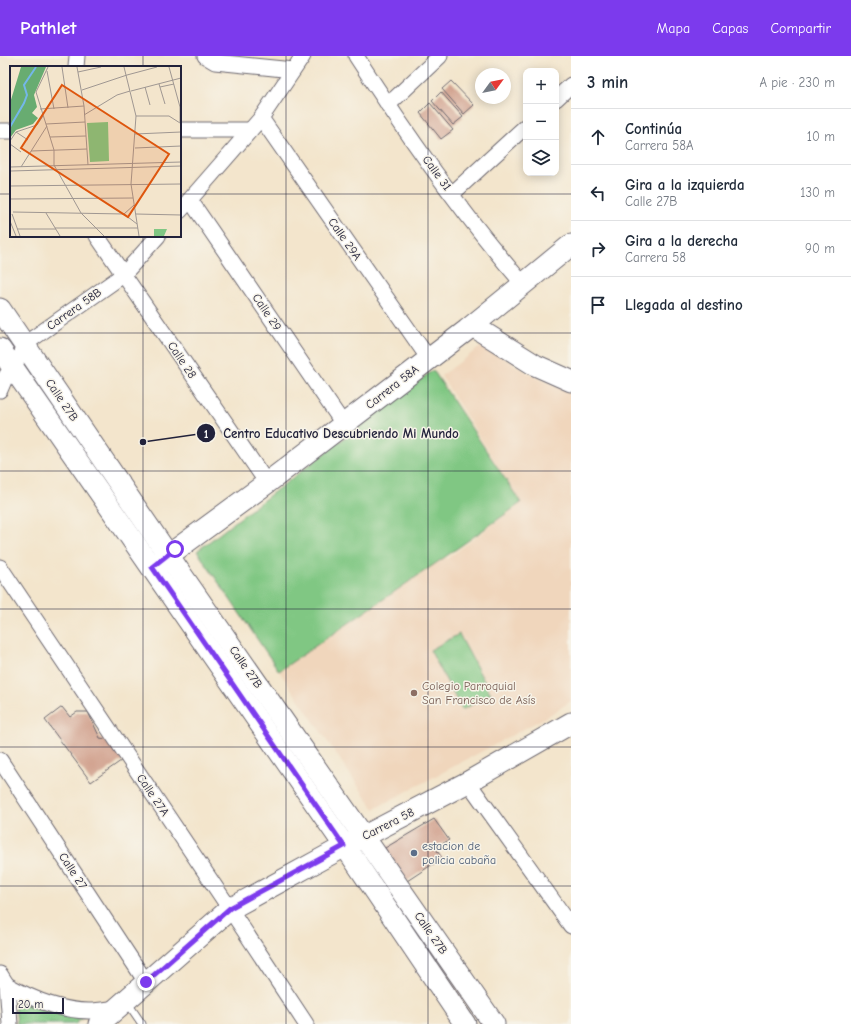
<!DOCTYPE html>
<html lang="es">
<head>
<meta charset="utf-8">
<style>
	:root { --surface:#fff; --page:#f2f2f3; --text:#1f2937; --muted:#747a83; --line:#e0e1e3; --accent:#7c3aed }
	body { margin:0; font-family:"Comic Neue",sans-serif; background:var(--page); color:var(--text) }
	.controls { position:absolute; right:12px; top:12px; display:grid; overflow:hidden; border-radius:8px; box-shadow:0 2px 10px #0003 }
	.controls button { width:36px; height:36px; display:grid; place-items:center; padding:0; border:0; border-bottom:1px solid var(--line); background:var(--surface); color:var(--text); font:20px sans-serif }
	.compass { position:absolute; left:475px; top:12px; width:36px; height:36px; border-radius:50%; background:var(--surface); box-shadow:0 2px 10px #0003; rotate:57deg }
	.scale { position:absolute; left:12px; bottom:10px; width:52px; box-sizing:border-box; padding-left:4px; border:2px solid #22223b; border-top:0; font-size:11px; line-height:14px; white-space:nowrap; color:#22223b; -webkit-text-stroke:3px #f7f3e8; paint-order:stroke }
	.stop { position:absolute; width:12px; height:12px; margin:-9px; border:3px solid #7c3aed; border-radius:50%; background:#fff }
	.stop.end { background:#7c3aed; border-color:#fff; box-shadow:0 1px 4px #0008 }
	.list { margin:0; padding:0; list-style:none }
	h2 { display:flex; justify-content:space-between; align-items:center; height:52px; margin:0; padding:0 16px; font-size:17px }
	h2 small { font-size:13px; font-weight:400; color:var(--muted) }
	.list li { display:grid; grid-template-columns:26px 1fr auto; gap:12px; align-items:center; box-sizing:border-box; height:56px; padding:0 16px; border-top:1px solid var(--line) }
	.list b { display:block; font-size:15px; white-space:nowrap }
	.list p { margin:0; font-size:13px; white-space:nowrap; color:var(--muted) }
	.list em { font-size:13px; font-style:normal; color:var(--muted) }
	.icon { flex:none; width:22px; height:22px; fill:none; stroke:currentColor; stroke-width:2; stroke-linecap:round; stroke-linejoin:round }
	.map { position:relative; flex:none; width:571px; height:968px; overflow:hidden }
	header { display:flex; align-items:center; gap:24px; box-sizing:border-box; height:56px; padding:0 20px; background:var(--accent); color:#fff }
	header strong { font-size:19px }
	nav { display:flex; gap:22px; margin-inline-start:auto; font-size:14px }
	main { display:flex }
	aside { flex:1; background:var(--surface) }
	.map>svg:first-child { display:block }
	.built { fill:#f0d6bc }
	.green { fill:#80c783; stroke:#51745f }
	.building { fill:#d09f8b }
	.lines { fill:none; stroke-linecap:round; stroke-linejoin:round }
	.lane-casing { stroke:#6b666e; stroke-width:9 }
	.street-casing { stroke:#6b666e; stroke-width:17 }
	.secondary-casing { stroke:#6b666e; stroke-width:23 }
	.lane { stroke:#fff; stroke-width:7 }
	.street { stroke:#fff; stroke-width:15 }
	.secondary { stroke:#fff; stroke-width:21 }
	.route { stroke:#7c3aed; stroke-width:5 }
	.grid { fill:none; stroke:#22223b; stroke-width:1; stroke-opacity:0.55 }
	.education-dot { fill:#8d6e63; stroke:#f7f3e8; stroke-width:1.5 }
	.service-dot { fill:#5c6f8a; stroke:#f7f3e8; stroke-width:1.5 }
	.labels { text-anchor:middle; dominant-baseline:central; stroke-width:3; stroke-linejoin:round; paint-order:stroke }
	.street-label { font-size:12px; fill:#22223b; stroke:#f7f3e8 }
	.education-label { font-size:12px; fill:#785e54; stroke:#f7f3e8; text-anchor:start }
	.service-label { font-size:12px; fill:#4e5e75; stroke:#f7f3e8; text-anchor:start }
	.inset-river { fill:none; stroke:#74b7e9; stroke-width:2 }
	.inset-road { fill:none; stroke:#9f9792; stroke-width:1 }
	.view { fill:#de560e; fill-opacity:0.15; stroke:#de560e; stroke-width:2 }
	.inset-edge { fill:none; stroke:#22223b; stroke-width:2 }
	.leader { fill:none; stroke:#22223b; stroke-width:1.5 }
	.callout-dot { fill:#22223b; stroke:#f7f3e8; stroke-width:1.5 }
	.mark-label { font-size:12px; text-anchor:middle; font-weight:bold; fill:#fff }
	.callout-label { font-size:13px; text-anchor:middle; font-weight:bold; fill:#22223b; stroke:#f7f3e8; stroke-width:3; stroke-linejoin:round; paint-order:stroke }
</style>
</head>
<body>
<header>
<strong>Pathlet</strong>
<nav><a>Mapa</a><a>Capas</a><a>Compartir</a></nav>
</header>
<main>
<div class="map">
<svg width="571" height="968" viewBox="0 0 571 968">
	<rect width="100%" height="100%" fill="#f7f3e8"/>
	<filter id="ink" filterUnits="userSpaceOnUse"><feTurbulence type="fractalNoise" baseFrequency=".025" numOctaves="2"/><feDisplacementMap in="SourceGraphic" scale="8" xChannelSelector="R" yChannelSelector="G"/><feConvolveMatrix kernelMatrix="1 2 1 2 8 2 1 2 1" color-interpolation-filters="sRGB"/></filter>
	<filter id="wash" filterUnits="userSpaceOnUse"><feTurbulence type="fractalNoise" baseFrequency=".012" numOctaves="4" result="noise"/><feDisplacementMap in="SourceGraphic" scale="16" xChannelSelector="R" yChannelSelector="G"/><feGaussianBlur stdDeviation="0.9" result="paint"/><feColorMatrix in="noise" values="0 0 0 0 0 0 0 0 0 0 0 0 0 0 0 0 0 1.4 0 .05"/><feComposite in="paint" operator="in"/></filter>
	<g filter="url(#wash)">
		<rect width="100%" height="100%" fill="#f3e5cc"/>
		<path class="built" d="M483,289L531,319L571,337V645L548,660L374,753L279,615L445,501L447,503L521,447L441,320Z"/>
		<g class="green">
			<path d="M433,314L521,447L445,501L279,615L197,495Z"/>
			<path d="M459,578L491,638L462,654L430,594Z"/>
			<path d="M14,940L37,952L61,957L85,960L75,968H17Z"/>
		</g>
		<g id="blocks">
			<g class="building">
				<path d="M451,25L474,49L464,58L442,33Z"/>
				<path d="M441,36L463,61L453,69L432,45Z"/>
				<path d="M430,47L453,74L441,83L420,57Z"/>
				<path d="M62,651L70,661L77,656H88L100,682L111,684L125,702L91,726L45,664Z"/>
				<path d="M434,763L449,784L435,792L442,802L407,825L385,792Z"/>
			</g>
		</g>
	</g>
	<g filter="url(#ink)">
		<use href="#blocks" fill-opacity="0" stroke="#6b666e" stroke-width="1"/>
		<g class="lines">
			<g class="lane-casing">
				<path id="lane" d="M127,946L142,968"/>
			</g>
			<g class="street-casing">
				<g id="street">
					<path d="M205,0L215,6L293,14"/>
					<path d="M356,0C407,79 462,158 524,229"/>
					<path d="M76,11L77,0"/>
					<path d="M556,43L571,29"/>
					<path d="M388,49L440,0"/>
					<path d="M261,62L429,303"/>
					<path d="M180,74H250"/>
					<path d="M0,75H11"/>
					<path d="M452,138L526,70"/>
					<path d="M190,144L344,369"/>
					<path d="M180,155L261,62L303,0"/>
					<path d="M97,180L267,427"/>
					<path d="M0,334L6,320L32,283L123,219L158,180"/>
					<path d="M0,511L230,853L306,968"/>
					<path d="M0,704L146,926"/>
					<path d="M468,726L571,870"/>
					<path d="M0,918L7,929L10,968"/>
					<path d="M7,929C32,943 60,955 89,955C98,955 108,953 117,952"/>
				</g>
			</g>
			<g class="secondary-casing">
				<g id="secondary">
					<path d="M0,253L181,518L494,968"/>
					<path d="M473,270L535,309L571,325"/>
					<path d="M0,293L351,799L465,968"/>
					<path d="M158,507L267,427L467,274L571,189"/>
					<path d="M99,968L230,853L336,795L468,726L571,667"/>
				</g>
			</g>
			<use href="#lane" class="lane"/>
			<use href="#street" class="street"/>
			<use href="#secondary" class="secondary"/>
		</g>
	</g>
	<g class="lines" filter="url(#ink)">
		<path class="route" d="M146,926L230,852L344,790L152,511L175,493"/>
	</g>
	<path class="grid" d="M143,0V11M286,0V968M428,0V968M0,138H11M180,138H571M143,180V968M0,277H571M0,415H571M0,553H571M0,691H571M0,830H571"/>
	<circle class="education-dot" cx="414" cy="637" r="4"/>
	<circle class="service-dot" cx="414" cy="797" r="4"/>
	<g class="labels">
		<g class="street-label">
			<text transform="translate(437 117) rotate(54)">Calle 31</text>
			<text transform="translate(345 183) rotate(55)">Calle 29A</text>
			<text transform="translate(74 253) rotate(-35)">Carrera 58B</text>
			<text transform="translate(267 256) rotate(56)">Calle 29</text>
			<text transform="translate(182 304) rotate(56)">Calle 28</text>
			<text transform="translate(392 331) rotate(-38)">Carrera 58A</text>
			<text transform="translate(62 344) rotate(56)">Calle 27B</text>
			<text transform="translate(246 611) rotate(55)">Calle 27B</text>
			<text transform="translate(153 739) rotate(56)">Calle 27A</text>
			<text transform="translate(388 768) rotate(-27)">Carrera 58</text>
			<text transform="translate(73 815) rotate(57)">Calle 27</text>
			<text transform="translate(431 877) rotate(55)">Calle 27B</text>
		</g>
		<g class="education-label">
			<text x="422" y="630">Colegio Parroquial<tspan x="422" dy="14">San Francisco de Asís</tspan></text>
		</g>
		<g class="service-label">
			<text x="422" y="790">estacion de<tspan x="422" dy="14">policia cabaña</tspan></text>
		</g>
	</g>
	<g transform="translate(10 10)">
		<rect width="171" height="171" fill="#f3e5cc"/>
		<path d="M98,56L99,95L80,96L77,57ZM144,163H157L154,170H144Z" fill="#80c783"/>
		<path d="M11,1H36L24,29L27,41L22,47L28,52L23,58L6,64L0,72V37Z" fill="#68ac71"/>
		<path class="inset-river" d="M0,61L14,37L17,29L14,19L26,1"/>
		<path class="inset-road" d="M38,1L26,26L44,84V99L71,147L94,170M52,1L58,42M67,1L74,40L78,99M114,1L126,50L121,118L129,170M159,1L170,41V56M37,5L44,43M68,6L91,1M117,9L147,1M149,18L155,38M135,21L140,39M150,21L164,18M72,24L117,9M121,25L171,12M30,43L74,40M74,49L107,29L120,25M126,50H159L170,57M36,58L75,56M6,66L18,74M125,68L171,66M40,71L76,70M0,75L6,66L27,59L33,50M0,78L11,86M125,82L171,80M21,85L77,83M0,101L171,96M11,101L37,60M1,105L171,100M0,120L171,118M0,133L123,132M3,146L114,148L127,158M36,147L50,170M2,148L10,170M114,148L124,139M126,148L171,149M0,155L6,170M45,162H128M7,163H46"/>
		<path class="view" d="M52,19L159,88L118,151L11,82Z"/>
		<rect width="171" height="171" class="inset-edge"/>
	</g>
	<path class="leader" d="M143 386L206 377"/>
	<g class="callout-dot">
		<circle cx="143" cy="386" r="4"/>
		<circle cx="206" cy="377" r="10"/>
	</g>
	<g class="mark-label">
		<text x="206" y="382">1</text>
	</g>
	<g class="callout-label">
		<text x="341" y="382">Centro Educativo Descubriendo Mi Mundo</text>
	</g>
</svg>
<div class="controls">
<button>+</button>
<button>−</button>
<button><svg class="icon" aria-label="layers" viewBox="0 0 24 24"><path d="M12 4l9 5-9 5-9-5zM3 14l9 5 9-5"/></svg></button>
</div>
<svg class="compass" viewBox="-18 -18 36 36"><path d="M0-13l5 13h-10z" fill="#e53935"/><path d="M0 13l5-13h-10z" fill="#747a83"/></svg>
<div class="scale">20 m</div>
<div class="stop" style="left:175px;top:493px"></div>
<div class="stop end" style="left:146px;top:926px"></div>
</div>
<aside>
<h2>3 min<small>A pie · 230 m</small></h2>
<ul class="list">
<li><svg class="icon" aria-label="ahead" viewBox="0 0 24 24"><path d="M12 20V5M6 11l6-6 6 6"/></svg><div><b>Continúa</b><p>Carrera 58A</p></div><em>10 m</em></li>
<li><svg class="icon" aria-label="left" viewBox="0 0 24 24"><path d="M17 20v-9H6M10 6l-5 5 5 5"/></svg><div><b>Gira a la izquierda</b><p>Calle 27B</p></div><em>130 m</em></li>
<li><svg class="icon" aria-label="right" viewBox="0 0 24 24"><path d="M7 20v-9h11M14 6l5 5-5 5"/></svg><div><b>Gira a la derecha</b><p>Carrera 58</p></div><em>90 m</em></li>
<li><svg class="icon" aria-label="arrive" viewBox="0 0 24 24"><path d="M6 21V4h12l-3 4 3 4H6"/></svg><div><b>Llegada al destino</b></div></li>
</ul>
</aside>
</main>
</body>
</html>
